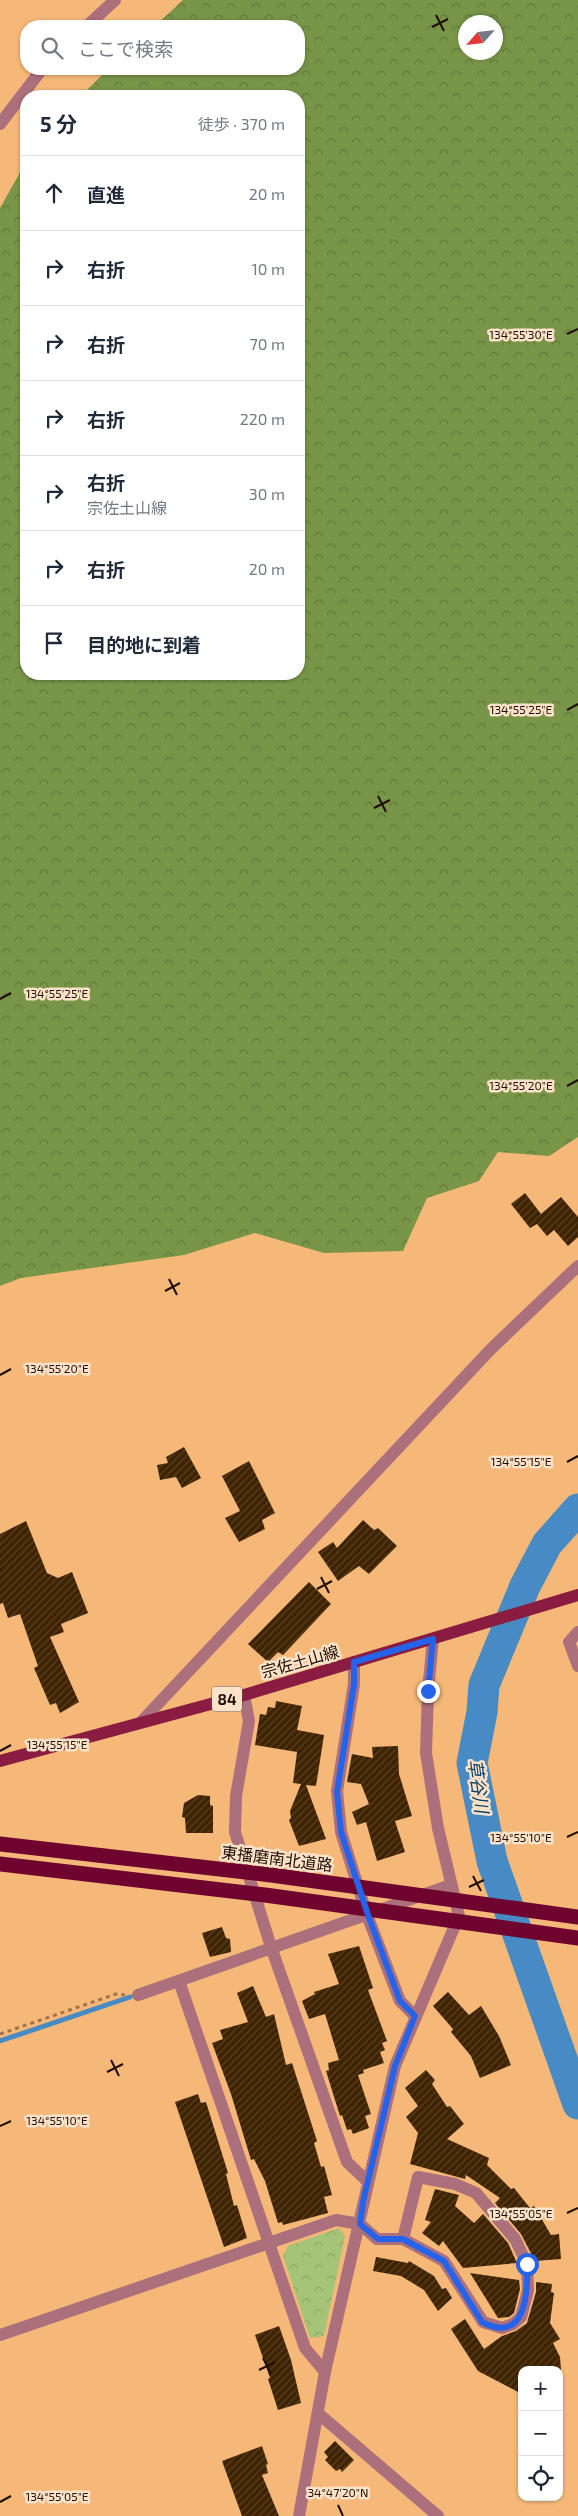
<!DOCTYPE html>
<html lang="ja">
<head>
<meta charset="utf-8">
<style>
	:root { --surface:#fff; --page:#f2f2f3; --text:#1f2937; --muted:#747a83; --line:#e0e1e3 }
	body { margin:0; font-family:"Exo 2","Noto Sans JP",sans-serif; background:var(--page); color:var(--text) }
	.controls { position:absolute; right:15px; bottom:15px; display:grid; overflow:hidden; border-radius:10px; box-shadow:0 1px 4px #0004 }
	.controls button { width:45px; height:45px; display:grid; place-items:center; padding:0; border:0; border-bottom:1px solid var(--line); background:var(--surface); color:var(--text); font:25px sans-serif }
	.compass { position:absolute; left:458px; top:15px; width:45px; height:45px; border-radius:50%; background:var(--surface); box-shadow:0 1px 4px #0004; rotate:243deg }
	.stop { position:absolute; width:15px; height:15px; margin:-11px; border:4px solid #2563eb; border-radius:50%; background:#fff }
	.stop.end { background:#2563eb; border-color:#fff; box-shadow:0 1px 5px #0008 }
	.list { margin:0; padding:0; list-style:none }
	h2 { display:flex; justify-content:space-between; align-items:center; height:65px; margin:0; padding:0 20px; font-size:21px }
	h2 small { font-size:16px; font-weight:400; color:var(--muted) }
	.list li { display:grid; grid-template-columns:32px 1fr auto; gap:15px; align-items:center; box-sizing:border-box; height:75px; padding:0 20px; border-top:1px solid var(--line) }
	.list b { display:block; font-size:19px; white-space:nowrap }
	.list p { margin:0; font-size:16px; white-space:nowrap; color:var(--muted) }
	.list em { font-size:16px; font-style:normal; color:var(--muted) }
	.icon { flex:none; width:28px; height:28px; fill:none; stroke:currentColor; stroke-width:2; stroke-linecap:round; stroke-linejoin:round }
	.map { position:relative; flex:none; width:578px; height:2516px; overflow:hidden }
	.search { position:absolute; background:var(--surface); box-shadow:0 1px 4px #0004; left:20px; top:20px; width:285px; height:55px; display:flex; align-items:center; gap:12px; box-sizing:border-box; padding:0 18px; border-radius:20px; color:var(--muted); font-size:19px }
	.panel { position:absolute; background:var(--surface); box-shadow:0 1px 4px #0004; left:20px; top:90px; width:285px; height:590px; border-radius:20px }
	.map>svg:first-child { display:block }
	.forest { fill:url(#forest-crowns); fill-rule:evenodd }
	.park { fill:url(#park-crowns) }
	.lines { fill:none; stroke-linecap:round; stroke-linejoin:round }
	.stream { stroke:#488bc4; stroke-width:5 }
	.river { stroke:#488bc4; stroke-width:31 }
	.building { fill:url(#building-hatch) }
	.path { stroke:#a17549; stroke-width:3; stroke-dasharray:4 4; stroke-linecap:butt }
	.minor { stroke:#ac707c; stroke-width:12 }
	.primary { stroke:#891c40; stroke-width:12 }
	.motorway-bridge { stroke:#6f052f; stroke-width:15 }
	.route { stroke:#2563eb; stroke-width:6 }
	.ticks { fill:none; stroke:#1f0e00; stroke-width:2 }
	.labels { text-anchor:middle; dominant-baseline:central; stroke-width:5; stroke-linejoin:round; paint-order:stroke }
	.shield { fill:#fbe2c9; stroke:#614e3c; stroke-width:1 }
	.shield-label { font-size:15px; font-weight:bold; fill:#1f0e00 }
	.street-label { font-size:16px; fill:#1f0e00; stroke:#fbe2c9 }
	.water-label { font-size:18px; font-style:italic; fill:#0c3f65; stroke:#fbe2c9 }
	.ticks-label { font-size:12px; text-anchor:middle; fill:#1f0e00; stroke:#fbe2c9; stroke-width:5; stroke-linejoin:round; paint-order:stroke }
</style>
</head>
<body>
<div class="map">
<svg width="578" height="2516" viewBox="0 0 578 2516">
	<defs>
		<pattern id="forest-crowns" width="20" height="18" patternUnits="userSpaceOnUse" patternTransform="scale(1.25)"><rect width="20" height="18" fill="#789548"/><path d="M2 6a3 3 0 1 1 6 0M12 15a3 3 0 1 1 6 0" fill="none" stroke="#62783a"/></pattern>
		<pattern id="park-crowns" width="20" height="18" patternUnits="userSpaceOnUse" patternTransform="scale(1.25)"><rect width="20" height="18" fill="#a5c477"/><path d="M2 6a3 3 0 1 1 6 0M12 15a3 3 0 1 1 6 0" fill="none" stroke="#8ea765"/></pattern>
		<pattern id="building-hatch" width="6" height="6" patternUnits="userSpaceOnUse" patternTransform="scale(1.25)"><rect width="6" height="6" fill="#3f2300"/><path d="M-1 1l2-2M0 6l6-6M5 7l2-2" fill="none" stroke="#584124"/></pattern>
	</defs>
	<rect width="100%" height="100%" fill="#f5b878"/>
	<path class="forest" d="M183,0H578V1137L549,1156L498,1152L479,1181L427,1198L403,1251L324,1253L255,1233L184,1255L21,1278L0,1286V208L26,162V674H299V96H81L108,69H299V26H155ZM466,22H496V52H466Z"/>
	<path class="park" d="M339,2228L345,2236L324,2336L310,2338L283,2256L288,2246Z"/>
	<g class="lines">
		<path class="stream" d="M0,2041L130,1997"/>
		<path class="river" d="M578,1509L547,1544L525,1586L484,1685L482,1712L472,1763L492,1861L578,2104"/>
	</g>
	<g class="building">
		<path d="M525,1193L541,1214L561,1197L578,1217V1237L568,1246L554,1230L547,1236L537,1224L530,1228L511,1204Z"/>
		<path d="M184,1447L201,1478L182,1488L176,1477L160,1480L157,1465L168,1463L166,1457Z"/>
		<path d="M249,1461L275,1513L262,1520L265,1529L239,1542L225,1518L240,1511L222,1476Z"/>
		<path d="M363,1520L374,1530L378,1528L397,1546L369,1574L359,1566L338,1581L318,1552L333,1542L337,1548Z"/>
		<path d="M26,1521L47,1573L58,1578L72,1572L88,1613L61,1624L64,1632L50,1637L79,1702L60,1713L56,1703L50,1705L34,1668L38,1666L20,1614L8,1618L3,1603L0,1604V1534Z"/>
		<path d="M309,1582L331,1604L283,1655L278,1652L268,1662L248,1644Z"/>
		<path d="M276,1701L302,1706L297,1730L324,1735L316,1786L306,1785L326,1839L299,1846L289,1820L291,1818L290,1811L301,1784L293,1783L297,1752L255,1745L260,1714L266,1715L268,1707L275,1708Z"/>
		<path d="M398,1746L399,1774L412,1816L395,1821L405,1852L377,1861L366,1822L357,1825L352,1812L369,1804L361,1784L347,1782L352,1754L373,1758L372,1747Z"/>
		<path d="M198,1795L210,1796V1805L213,1806V1833H186L185,1818L182,1817L184,1803Z"/>
		<path d="M222,1927L226,1938L230,1939L231,1952L210,1957L202,1933Z"/>
		<path d="M359,1946L373,1988L368,1990L387,2041L382,2043L385,2050L380,2052L384,2063L363,2070L364,2073L358,2075L371,2114L365,2116L369,2128L353,2134L351,2129L347,2130L342,2115L340,2116L326,2071L329,2070L328,2063L339,2060L325,2014L309,2019L302,2001L315,1994L314,1992L339,1984L328,1954Z"/>
		<path d="M253,1986L266,2017L274,2014L286,2065L292,2063L317,2141L314,2143L321,2167L324,2166L332,2195L324,2197L328,2213L283,2225L282,2222L278,2223L265,2181L254,2159L251,2160L231,2094L212,2043L223,2039L220,2030L248,2022L237,1993Z"/>
		<path d="M448,1992L469,2015L481,2006L499,2036L511,2065L480,2078L471,2056L451,2032L453,2029L433,2006Z"/>
		<path d="M426,2070L435,2080L432,2084L447,2107L450,2106L464,2124L447,2139L489,2158L487,2165L511,2189L514,2188L530,2208L534,2206L551,2235L559,2234L561,2259L535,2261L521,2234L495,2203L500,2198L466,2175L465,2179L410,2164L418,2133L406,2117L418,2106L405,2088Z"/>
		<path d="M198,2094L201,2103L206,2102L228,2173L226,2174L234,2206L237,2205L247,2238L224,2247L175,2102Z"/>
		<path d="M435,2189L459,2195L455,2206L474,2223L483,2214L508,2243L517,2263L463,2268L443,2241L439,2246L422,2233L431,2222L425,2220Z"/>
		<path d="M376,2257L408,2263L409,2261L434,2276L442,2289L446,2288L452,2298L438,2311L424,2290L401,2276L373,2271Z"/>
		<path d="M470,2273L519,2280L520,2289L514,2313L509,2317L498,2318Z"/>
		<path d="M536,2282L552,2284L551,2292L554,2293L550,2323L560,2339L553,2343L560,2357L561,2370H522V2394L478,2371L451,2329L465,2319L484,2349L502,2336L516,2331L527,2323L536,2292Z"/>
		<path d="M279,2326L291,2360L301,2403L278,2410L268,2379L270,2378L255,2335Z"/>
		<path d="M335,2441L354,2460L342,2472L340,2469L336,2471L325,2460L328,2457L324,2452Z"/>
		<path d="M262,2446L268,2464L266,2465L268,2473L262,2475L279,2516H242L222,2461Z"/>
	</g>
	<g class="lines">
		<path class="path" d="M0,2034L116,1994L125,1995"/>
		<g class="minor">
			<path d="M87,26L115,0"/>
			<path d="M0,124L42,69"/>
			<path d="M578,1632L569,1642L578,1666"/>
			<path d="M354,1662V1684L337,1791L341,1832L367,1915L400,2001L415,2016"/>
			<path d="M244,1695L249,1721L236,1796L235,1832L271,1947L347,2162L367,2181"/>
			<path d="M141,1722L491,1349L578,1266"/>
			<path d="M179,1981L305,2348L325,2372"/>
			<path d="M138,1995L451,1885"/>
			<path d="M0,2335L336,2220L360,2224L377,2239H403L444,2261L483,2322L502,2328L513,2324L521,2317L528,2290L527,2264L515,2239L476,2193L455,2184L418,2177L403,2239"/>
			<path d="M319,2414L438,2516"/>
			<path d="M299,2516L325,2372L395,2066L459,1916L438,1828L426,1753L428,1691L433,1639"/>
		</g>
		<path class="primary" d="M0,1761L244,1695L578,1595"/>
		<g class="motorway-bridge">
			<path d="M0,1844L271,1875L578,1917"/>
			<path d="M0,1864L265,1895L578,1938"/>
		</g>
	</g>
	<g class="lines">
		<path class="route" d="M428,1691L433,1639L354,1662V1684L337,1792L341,1832L368,1915L400,2001L415,2016L395,2066L363,2202L360,2224L378,2239H403L444,2261L482,2322C526,2345 528,2293 527,2264"/>
	</g>
	<path class="ticks" d="M436,15L444,31M432,27L448,19M567,334L578,329M567,710L578,704M378,796L386,812M374,808L390,800M0,999L11,993M567,1086L578,1080M169,1279L177,1295M165,1291L180,1283M0,1375L11,1369M567,1462L578,1456M321,1577L329,1593M317,1589L332,1581M0,1751L11,1745M567,1837L578,1832M473,1876L481,1891M469,1887L484,1880M111,2060L119,2076M107,2072L123,2064M0,2126L11,2121M567,2213L578,2208M263,2358L271,2374M259,2370L275,2362M0,2502L11,2496M338,2505L343,2516"/>
	<g class="labels">
		<rect class="shield" x="212" y="1686.5" width="30" height="25" rx="4"/>
		<g class="shield-label">
			<text x="227" y="1699">84</text>
		</g>
		<g class="street-label">
			<text transform="translate(300 1661) rotate(-16)">宗佐土山線</text>
			<text transform="translate(277 1858) rotate(7)">東播磨南北道路</text>
		</g>
		<g class="water-label">
			<text transform="translate(479 1786) rotate(82)">草谷川</text>
		</g>
	</g>
	<g class="ticks-label">
		<text x="521" y="339">134°55'30"E</text>
		<text x="521" y="714">134°55'25"E</text>
		<text x="57" y="998">134°55'25"E</text>
		<text x="521" y="1090">134°55'20"E</text>
		<text x="57" y="1373">134°55'20"E</text>
		<text x="521" y="1466">134°55'15"E</text>
		<text x="57" y="1749">134°55'15"E</text>
		<text x="521" y="1842">134°55'10"E</text>
		<text x="57" y="2125">134°55'10"E</text>
		<text x="521" y="2218">134°55'05"E</text>
		<text x="338" y="2497">34°47'20"N</text>
		<text x="57" y="2501">134°55'05"E</text>
	</g>
</svg>
<div class="controls">
<button>+</button>
<button>−</button>
<button><svg class="icon" aria-label="locate" viewBox="0 0 24 24"><circle cx="12" cy="12" r="6"/><path d="M12 2v4M12 18v4M2 12h4M18 12h4"/></svg></button>
</div>
<svg class="compass" viewBox="-18 -18 36 36"><path d="M0-13l5 13h-10z" fill="#e53935"/><path d="M0 13l5-13h-10z" fill="#747a83"/></svg>
<div class="stop" style="left:527px;top:2264px"></div>
<div class="stop end" style="left:428px;top:1691px"></div>
<div class="search"><svg class="icon" aria-label="search" viewBox="0 0 24 24"><circle cx="10" cy="10" r="6"/><path d="M15 15l6 6"/></svg>ここで検索</div>
<section class="panel">
<h2>5 分<small>徒歩 · 370 m</small></h2>
<ul class="list">
<li><svg class="icon" aria-label="ahead" viewBox="0 0 24 24"><path d="M12 20V5M6 11l6-6 6 6"/></svg><div><b>直進</b></div><em>20 m</em></li>
<li><svg class="icon" aria-label="right" viewBox="0 0 24 24"><path d="M7 20v-9h11M14 6l5 5-5 5"/></svg><div><b>右折</b></div><em>10 m</em></li>
<li><svg class="icon" aria-label="right" viewBox="0 0 24 24"><path d="M7 20v-9h11M14 6l5 5-5 5"/></svg><div><b>右折</b></div><em>70 m</em></li>
<li><svg class="icon" aria-label="right" viewBox="0 0 24 24"><path d="M7 20v-9h11M14 6l5 5-5 5"/></svg><div><b>右折</b></div><em>220 m</em></li>
<li><svg class="icon" aria-label="right" viewBox="0 0 24 24"><path d="M7 20v-9h11M14 6l5 5-5 5"/></svg><div><b>右折</b><p>宗佐土山線</p></div><em>30 m</em></li>
<li><svg class="icon" aria-label="right" viewBox="0 0 24 24"><path d="M7 20v-9h11M14 6l5 5-5 5"/></svg><div><b>右折</b></div><em>20 m</em></li>
<li><svg class="icon" aria-label="arrive" viewBox="0 0 24 24"><path d="M6 21V4h12l-3 4 3 4H6"/></svg><div><b>目的地に到着</b></div></li>
</ul>
</section>
</div>
</body>
</html>
